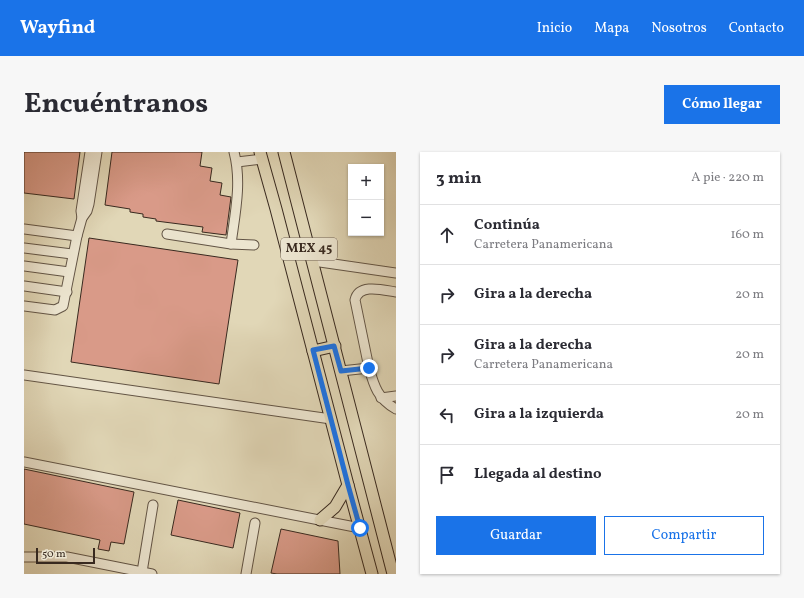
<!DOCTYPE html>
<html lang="es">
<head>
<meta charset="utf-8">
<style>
	:root { --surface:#fff; --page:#f7f7f7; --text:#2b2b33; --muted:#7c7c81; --line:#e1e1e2; --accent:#1a73e8 }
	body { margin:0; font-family:Vollkorn,serif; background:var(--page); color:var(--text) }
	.controls { position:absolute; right:12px; top:12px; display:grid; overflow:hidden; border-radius:0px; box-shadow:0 1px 3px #0004 }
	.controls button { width:36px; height:36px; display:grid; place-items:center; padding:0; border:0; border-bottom:1px solid var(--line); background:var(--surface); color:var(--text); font:20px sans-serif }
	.scale { position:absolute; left:12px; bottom:10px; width:59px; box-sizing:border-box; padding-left:4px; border:2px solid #38291f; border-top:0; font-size:11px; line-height:14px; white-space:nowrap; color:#38291f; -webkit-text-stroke:3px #ece5d0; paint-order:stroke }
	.stop { position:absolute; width:12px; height:12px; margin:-9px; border:3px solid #1a73e8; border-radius:50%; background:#fff }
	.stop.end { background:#1a73e8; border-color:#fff; box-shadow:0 1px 4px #0008 }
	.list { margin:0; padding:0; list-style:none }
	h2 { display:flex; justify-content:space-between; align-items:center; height:52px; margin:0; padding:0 16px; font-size:17px }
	h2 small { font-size:13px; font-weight:400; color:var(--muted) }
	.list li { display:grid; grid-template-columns:26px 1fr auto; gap:12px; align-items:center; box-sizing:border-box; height:60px; padding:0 16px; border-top:1px solid var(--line) }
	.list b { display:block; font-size:15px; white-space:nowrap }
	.list p { margin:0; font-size:13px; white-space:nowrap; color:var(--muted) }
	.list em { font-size:13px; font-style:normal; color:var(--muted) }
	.actions { display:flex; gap:8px; padding:12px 16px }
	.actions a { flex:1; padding:9px 0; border:1px solid var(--accent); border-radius:0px; text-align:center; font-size:14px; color:var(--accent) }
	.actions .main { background:var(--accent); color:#fff }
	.icon { flex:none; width:22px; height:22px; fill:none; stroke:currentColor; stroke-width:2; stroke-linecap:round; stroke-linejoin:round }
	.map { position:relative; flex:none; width:372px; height:422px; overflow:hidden; border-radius:0px }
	header { display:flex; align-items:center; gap:24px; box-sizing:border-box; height:56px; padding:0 20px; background:var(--accent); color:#fff }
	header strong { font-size:19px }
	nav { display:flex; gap:22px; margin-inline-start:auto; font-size:14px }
	.intro { display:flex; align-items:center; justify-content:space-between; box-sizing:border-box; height:96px; padding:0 24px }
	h1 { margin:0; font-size:28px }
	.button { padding:10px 18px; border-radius:0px; background:var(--accent); color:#fff; font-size:14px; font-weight:700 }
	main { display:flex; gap:24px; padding:0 24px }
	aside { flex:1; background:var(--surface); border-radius:0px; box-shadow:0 1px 3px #0004 }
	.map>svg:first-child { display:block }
	.building { fill:#d99a88; stroke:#38291f }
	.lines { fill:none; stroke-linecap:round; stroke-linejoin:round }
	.minor-casing { stroke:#625445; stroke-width:11 }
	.major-casing { stroke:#38291f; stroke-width:13 }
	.minor { stroke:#ece5d0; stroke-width:9 }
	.major { stroke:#e1d7b7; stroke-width:11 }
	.route { stroke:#1a73e8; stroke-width:5 }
	.labels { text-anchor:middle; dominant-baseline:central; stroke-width:4; stroke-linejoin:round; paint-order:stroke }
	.shield { fill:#ece5d0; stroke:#6e6154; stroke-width:1 }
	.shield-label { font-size:13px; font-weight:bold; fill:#38291f }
</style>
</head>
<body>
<header>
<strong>Wayfind</strong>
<nav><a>Inicio</a><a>Mapa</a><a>Nosotros</a><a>Contacto</a></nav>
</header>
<div class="intro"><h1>Encuéntranos</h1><a class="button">Cómo llegar</a></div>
<main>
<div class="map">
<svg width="372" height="422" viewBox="0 0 372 422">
	<rect width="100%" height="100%" fill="#e1d7b7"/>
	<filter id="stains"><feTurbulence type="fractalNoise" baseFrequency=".005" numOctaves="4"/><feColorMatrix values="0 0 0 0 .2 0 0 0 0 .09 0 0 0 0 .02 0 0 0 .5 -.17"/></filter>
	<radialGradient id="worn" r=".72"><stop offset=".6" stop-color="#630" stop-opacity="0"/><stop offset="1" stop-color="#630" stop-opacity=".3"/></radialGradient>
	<g class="building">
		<path d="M0,0H56L50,47L0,41Z"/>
		<path d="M88,0H178L176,14L188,16L186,29L198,31L196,43L207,45L202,83L178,80L179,75L132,69V67L119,65V62L106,60V57L81,53Z"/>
		<path d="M65,86L214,108L195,232L47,210Z"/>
		<path d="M0,317L110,340L100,392L87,390L85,399L74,397L76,388L0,372Z"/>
		<path d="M154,348L216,361L209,396L147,383Z"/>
		<path d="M257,377L314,389L316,422H253L247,421Z"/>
	</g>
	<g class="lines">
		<g class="minor-casing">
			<g id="minor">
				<path d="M213,10L238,7"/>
				<path d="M58,66L57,59L66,0"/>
				<path d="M0,77L53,84"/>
				<path d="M143,82L207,92L230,93"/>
				<path d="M207,92C211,62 218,30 210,0"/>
				<path d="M0,96L48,102"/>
				<path d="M289,109L372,121"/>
				<path d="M0,114L45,120"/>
				<path d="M0,134L43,140"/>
				<path d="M0,154L31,158L39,154L53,84L58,66L63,59L65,52L73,0"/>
				<path d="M345,216L331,148C335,131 359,138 372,140"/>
				<path d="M317,219L345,216C350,234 354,247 372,257"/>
				<path d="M0,223L307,267"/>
				<path d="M357,246L372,244"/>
				<path d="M0,310L336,376"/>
				<path d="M0,405H43L128,422"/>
				<path d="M118,420L129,353"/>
				<path d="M222,422L231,371"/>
			</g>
		</g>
		<g class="major-casing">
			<g id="major">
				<path d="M236,0L252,57L324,333L348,422"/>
				<path d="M260,0L369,422"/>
				<path d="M289,199L311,194"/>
				<path d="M296,368L311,355L324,333"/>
			</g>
		</g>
		<use href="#minor" class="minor"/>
		<use href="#major" class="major"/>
	</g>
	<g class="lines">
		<path class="route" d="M336,376L324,333L289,198L310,194L317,219L345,216"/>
	</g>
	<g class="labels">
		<rect class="shield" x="257" y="86" width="56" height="22" rx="3"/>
		<g class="shield-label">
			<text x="285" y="97">MEX 45</text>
		</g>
	</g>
	<rect width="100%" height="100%" filter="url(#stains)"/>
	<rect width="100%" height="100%" fill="url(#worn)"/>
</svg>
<div class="controls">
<button>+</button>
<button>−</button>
</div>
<div class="scale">50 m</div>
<div class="stop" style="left:336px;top:376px"></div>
<div class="stop end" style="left:345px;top:216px"></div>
</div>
<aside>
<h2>3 min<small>A pie · 220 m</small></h2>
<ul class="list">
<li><svg class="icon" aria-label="ahead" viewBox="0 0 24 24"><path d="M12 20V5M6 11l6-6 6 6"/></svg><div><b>Continúa</b><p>Carretera Panamericana</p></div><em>160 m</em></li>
<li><svg class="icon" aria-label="right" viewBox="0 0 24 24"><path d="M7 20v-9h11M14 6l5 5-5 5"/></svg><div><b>Gira a la derecha</b></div><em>20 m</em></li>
<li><svg class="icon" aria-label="right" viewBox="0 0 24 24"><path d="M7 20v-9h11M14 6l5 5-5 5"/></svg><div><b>Gira a la derecha</b><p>Carretera Panamericana</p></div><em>20 m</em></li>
<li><svg class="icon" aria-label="left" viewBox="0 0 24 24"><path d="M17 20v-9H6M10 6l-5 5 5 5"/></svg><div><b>Gira a la izquierda</b></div><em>20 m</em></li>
<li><svg class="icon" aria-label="arrive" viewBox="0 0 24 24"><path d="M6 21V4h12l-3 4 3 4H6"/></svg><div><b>Llegada al destino</b></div></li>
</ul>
<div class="actions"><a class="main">Guardar</a><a>Compartir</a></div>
</aside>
</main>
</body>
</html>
